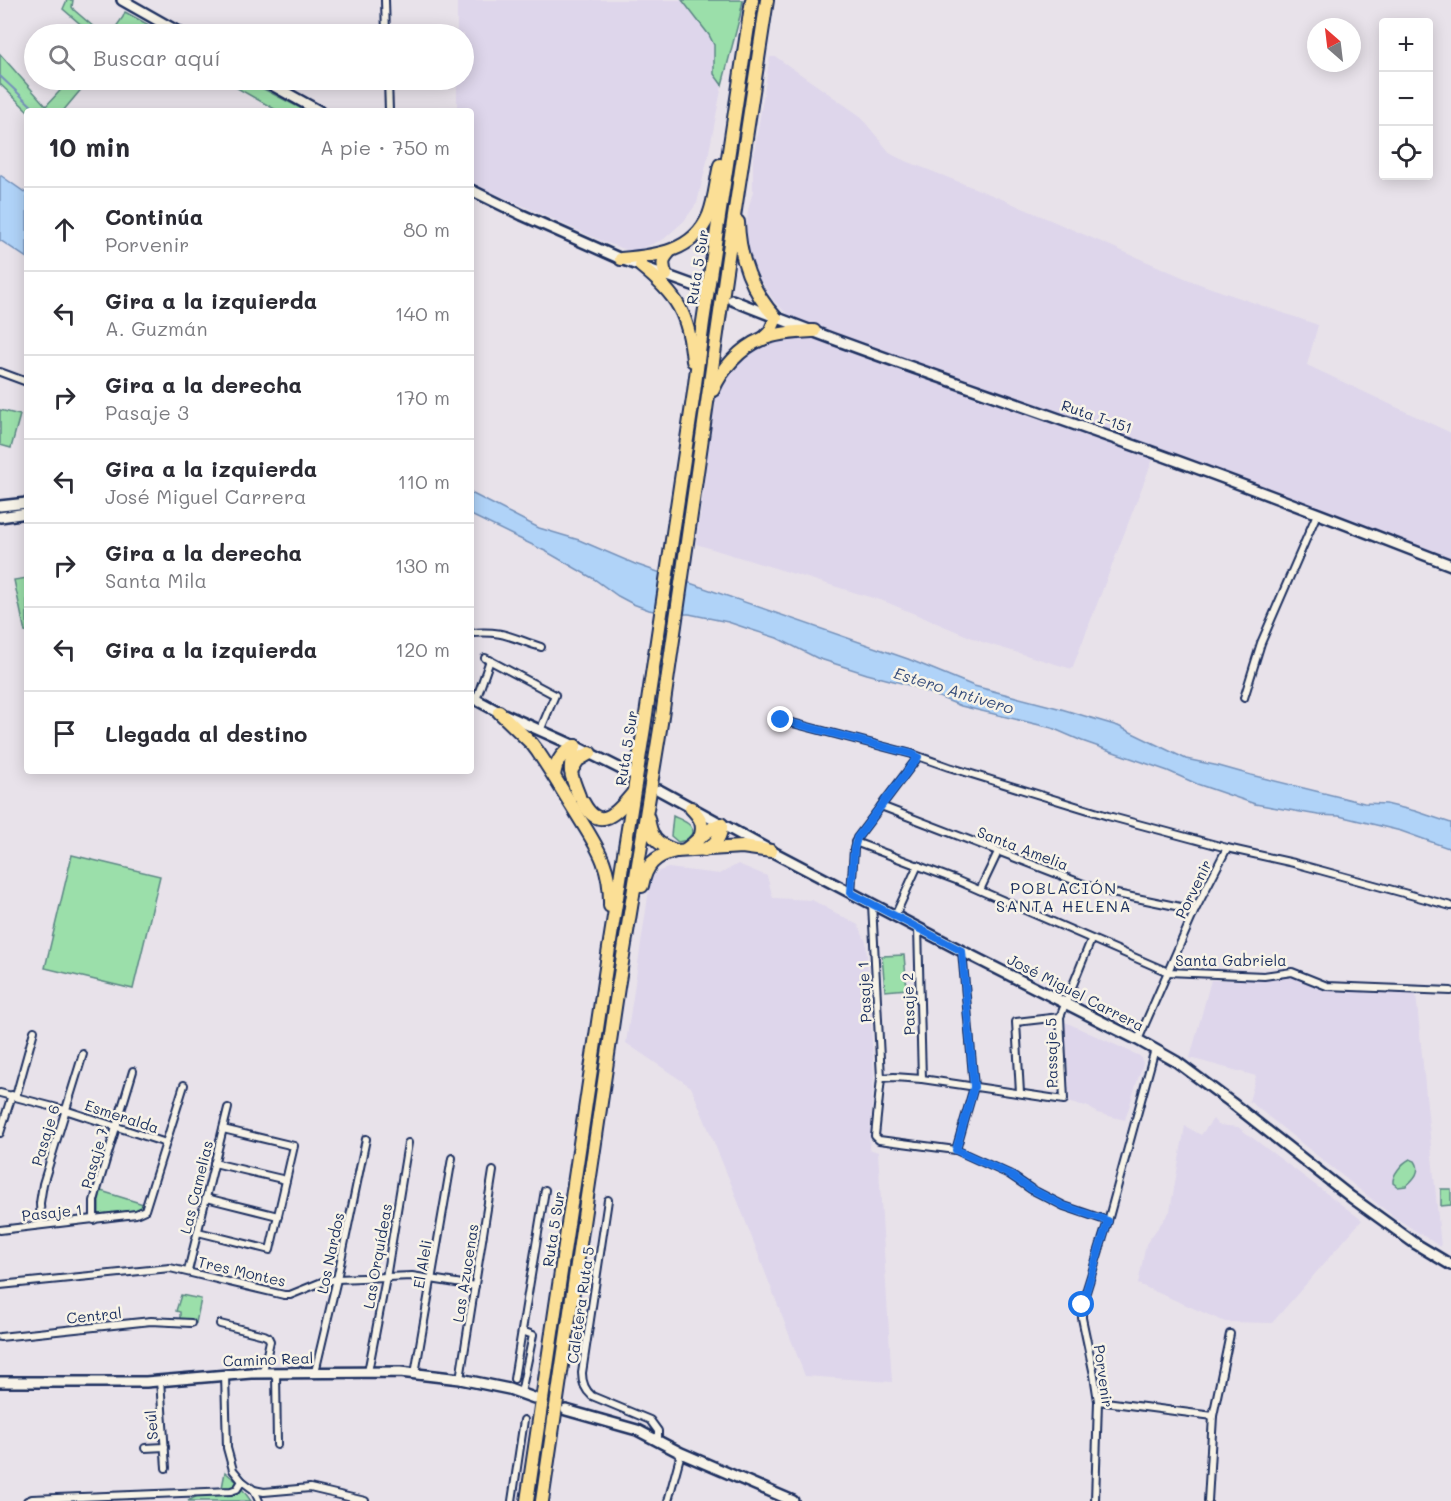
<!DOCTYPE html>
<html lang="es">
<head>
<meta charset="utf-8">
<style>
	:root { --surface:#fff; --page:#f2f2f3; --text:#2b2b33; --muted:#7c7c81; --line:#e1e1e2 }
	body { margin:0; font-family:Mali,sans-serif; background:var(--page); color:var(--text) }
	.controls { position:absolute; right:18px; top:18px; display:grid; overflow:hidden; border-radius:6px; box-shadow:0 3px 15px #0003 }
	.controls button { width:54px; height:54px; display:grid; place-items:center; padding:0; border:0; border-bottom:2px solid var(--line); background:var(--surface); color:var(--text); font:30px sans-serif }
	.compass { position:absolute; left:1307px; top:18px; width:54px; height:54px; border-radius:50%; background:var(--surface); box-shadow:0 3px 15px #0003; rotate:332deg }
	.stop { position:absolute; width:18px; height:18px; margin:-14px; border:4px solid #1a73e8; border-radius:50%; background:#fff }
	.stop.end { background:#1a73e8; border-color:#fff; box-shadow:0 2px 6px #0008 }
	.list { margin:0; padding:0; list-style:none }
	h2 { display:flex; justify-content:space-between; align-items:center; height:78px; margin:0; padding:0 24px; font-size:26px }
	h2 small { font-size:20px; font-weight:400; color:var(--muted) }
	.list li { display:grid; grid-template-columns:39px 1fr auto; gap:18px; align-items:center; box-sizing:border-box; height:84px; padding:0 24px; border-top:2px solid var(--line) }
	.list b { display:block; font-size:22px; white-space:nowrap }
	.list p { margin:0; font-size:20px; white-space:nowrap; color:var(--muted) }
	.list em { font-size:20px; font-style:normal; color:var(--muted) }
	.icon { flex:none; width:33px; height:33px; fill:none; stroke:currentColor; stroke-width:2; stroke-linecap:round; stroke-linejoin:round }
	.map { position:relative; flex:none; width:1451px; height:1501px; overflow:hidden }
	.search { position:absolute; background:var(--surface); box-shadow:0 3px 15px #0003; left:24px; top:24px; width:450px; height:66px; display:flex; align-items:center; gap:15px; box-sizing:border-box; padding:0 21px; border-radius:33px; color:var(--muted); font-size:22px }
	.panel { position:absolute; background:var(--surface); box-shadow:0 3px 15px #0003; left:24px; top:108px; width:450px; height:666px; border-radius:6px }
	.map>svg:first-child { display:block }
	.built { fill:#ded6eb }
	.green { fill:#9bdfaa; stroke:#5b8784; stroke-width:1.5 }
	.water { fill:#b0d3f8; stroke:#7491ba; stroke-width:1.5 }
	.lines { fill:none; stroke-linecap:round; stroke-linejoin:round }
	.stream { stroke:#7491ba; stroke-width:2 }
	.street-casing { stroke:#1b2f5e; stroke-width:10 }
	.secondary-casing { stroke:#1b2f5e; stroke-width:14 }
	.highway-casing { stroke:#1b2f5e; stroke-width:16 }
	.street { stroke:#f7f3e8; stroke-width:6 }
	.secondary { stroke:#f7f3e8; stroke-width:9 }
	.highway { stroke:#fbdf96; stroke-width:12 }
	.route { stroke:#1a73e8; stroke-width:8 }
	.labels { text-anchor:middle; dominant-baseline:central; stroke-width:5; stroke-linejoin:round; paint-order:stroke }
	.street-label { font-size:15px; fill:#1b2f5e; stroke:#f7f3e8 }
	.water-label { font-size:16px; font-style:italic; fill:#39507d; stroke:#f7f3e8 }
	.neighbourhood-label { font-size:16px; letter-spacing:1.5px; fill:#1b2f5e; stroke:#f7f3e8 }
</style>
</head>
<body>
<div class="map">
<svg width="1451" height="1501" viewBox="0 0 1451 1501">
	<rect width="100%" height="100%" fill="#e8e2ea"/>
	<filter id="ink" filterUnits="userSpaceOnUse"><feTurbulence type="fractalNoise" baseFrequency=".0167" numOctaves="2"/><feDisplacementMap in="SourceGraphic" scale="12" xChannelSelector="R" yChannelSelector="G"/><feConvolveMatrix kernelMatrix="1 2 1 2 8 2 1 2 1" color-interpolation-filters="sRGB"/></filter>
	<g filter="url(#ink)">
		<g class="built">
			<path d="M457,0H682L709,35L714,45V74L722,85L708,157L697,203L684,221L664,239L638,250H627L604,242L471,183V111H457V80H464V34H457Z"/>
			<path d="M770,57H776L859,115L891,154L901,159L997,197L1194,282L1318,325L1307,365L1451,433V558L1156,451L1072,669L982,642L886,602L696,544L716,396L728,376L742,359L759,346L782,341L787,314L774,301L761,281L752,262L746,235L748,210L753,191V158Z"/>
			<path d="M738,864L767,876L773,898L812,900L858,925L866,942L874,1076L869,1149L878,1152L892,1382L805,1376L732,1186L691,1087L626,1043L651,877L659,871L668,868L720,874Z"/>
			<path d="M1280,976H1289L1298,978L1326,990L1335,991L1416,994L1441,1247L1394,1217L1249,1101L1256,1076L1190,1058L1211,980H1259Z"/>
			<path d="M1065,1022L1140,1056L1143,1063L1125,1120L1097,1113L1087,1106L1070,1103Z"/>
			<path d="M1213,1119L1218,1125L1238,1127L1362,1220L1272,1323L1225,1322L1138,1284L1146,1244L1170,1211L1185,1126L1201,1135Z"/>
		</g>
		<g class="green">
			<path d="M67,0H73L72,7L74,10L102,34H92L63,9Z"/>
			<path d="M682,0H743L740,16L722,85L714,74V45L709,35Z"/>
			<path d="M125,12L165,34H140L131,30L127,34H111L123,17Z"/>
			<path d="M0,54L46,106L70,80H89L63,111H28L0,84Z"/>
			<path d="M223,80H246L306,111H278Z"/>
			<path d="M0,410L20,415L11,448L0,445Z"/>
			<path d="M27,578V631L25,632L14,580Z"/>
			<path d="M673,816C681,820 692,823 693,832L687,840L678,842L671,836Z"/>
			<path d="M72,855L160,876L133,989L45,968Z"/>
			<path d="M904,955L907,989L885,991L882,956Z"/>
			<path d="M1410,1159L1415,1161C1422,1171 1414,1179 1406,1186L1398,1187L1393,1183C1392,1175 1402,1163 1410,1159Z"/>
			<path d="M1441,1189H1451V1205L1441,1206Z"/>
			<path d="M101,1191L140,1203L143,1204L141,1208L137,1210L99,1214V1200Z"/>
			<path d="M181,1295L201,1299L196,1323L192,1322L191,1320L180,1319V1312L176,1311Z"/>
			<path d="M225,1472L237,1482L251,1501H188L199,1495L221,1493Z"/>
		</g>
		<g class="water">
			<path d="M0,175L27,194V258L0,240Z"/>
			<path d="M471,493L539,528L579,540L635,564L908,659L974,686L1058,708L1118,726L1186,759L1219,766L1251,775L1364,803L1386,804L1415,811L1451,823V849L1401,831L1339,816L1318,815L1255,804L1197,784L1168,771L1082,741L1052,728L961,706L909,685L867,674L817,658L777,638L752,630L728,622L689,614H668L649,610L633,604L618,596L594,579L547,552L471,515Z"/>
		</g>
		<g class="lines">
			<path class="stream" d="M0,76L37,111"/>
			<g class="street-casing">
				<g id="street">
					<path d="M385,0L386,34"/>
					<path d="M388,80L389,111"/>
					<path d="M0,372L27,382"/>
					<path d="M471,633C503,630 512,638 541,647"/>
					<path d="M485,658L555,695L540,731"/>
					<path d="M1244,698L1261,643L1317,514"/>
					<path d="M476,700L490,660"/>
					<path d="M781,720L912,754L949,767L1108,816L1227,848L1294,863L1451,906"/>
					<path d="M881,806L1091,887L1112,893L1195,910"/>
					<path d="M855,842L956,880L1168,972L1264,976L1292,972L1327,986L1451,991"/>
					<path d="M980,890L998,852"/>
					<path d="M851,893L854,849L857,838L918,757"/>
					<path d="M872,904L881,1078L875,1136L879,1140L956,1150L1009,1174L1031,1189L1064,1206L1108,1221"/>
					<path d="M895,916L918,865"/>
					<path d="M918,928L922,1079"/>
					<path d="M1138,1040L1195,910L1227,848"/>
					<path d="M881,1078L894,1077L922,1079L1064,1100L1060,1017L1091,940"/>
					<path d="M0,1093L65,1110L166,1143"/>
					<path d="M1020,1093L1016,1022L1060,1017"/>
					<path d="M16,1096L34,1031"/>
					<path d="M0,1133L12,1095"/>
					<path d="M956,1150L974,1087L962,951"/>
					<path d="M214,1163L286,1180"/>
					<path d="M206,1198L278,1216"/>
					<path d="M608,1200L582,1373C582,1383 585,1390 592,1396L650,1420L658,1431V1442"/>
					<path d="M94,1220V1201L97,1190L133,1071"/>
					<path d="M41,1225L40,1203L43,1184L83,1054"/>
					<path d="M0,1230L136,1214L145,1210L184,1085"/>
					<path d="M198,1232L270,1250L294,1146L223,1129"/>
					<path d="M188,1271L228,1108"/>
					<path d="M0,1285L170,1268L284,1295H290L322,1282L337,1279L412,1276L475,1286"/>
					<path d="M220,1324L264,1335L268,1337L270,1341L263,1372"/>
					<path d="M0,1337L151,1321L191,1323"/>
					<path d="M276,1372L277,1445"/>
					<path d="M315,1372L337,1279L366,1139"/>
					<path d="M368,1372L386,1278L408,1143"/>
					<path d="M415,1374L452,1158"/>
					<path d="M225,1375L227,1448L233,1470L242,1481L254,1490L264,1492L310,1488L365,1501"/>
					<path d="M460,1379L493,1171"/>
					<path d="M514,1379L545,1190"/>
					<path d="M160,1380L166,1468"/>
					<path d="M521,1393L533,1335L522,1331"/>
					<path d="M1098,1401L1213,1416L1208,1501"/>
					<path d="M1213,1416L1230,1334"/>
					<path d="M145,1448L165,1447"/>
					<path d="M254,1490L259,1501"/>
					<path d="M27,1501L32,1499L231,1491L237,1489L242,1481"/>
					<path d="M512,1501L524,1420"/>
					<path d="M668,1501L681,1453"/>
					<path d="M1095,1501L1098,1401L1094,1375L1082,1318V1305L1108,1221L1155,1049"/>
				</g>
			</g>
			<g class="secondary-casing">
				<g id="secondary">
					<path d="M122,0L182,34"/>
					<path d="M263,80L319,111"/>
					<path d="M471,190L522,215L621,259L701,288"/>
					<path d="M732,300C856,350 982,391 1107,436C1223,476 1337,521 1451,565"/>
					<path d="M0,506L27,503"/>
					<path d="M0,517L27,513"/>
					<path d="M471,697L499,712L575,746L629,773"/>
					<path d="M659,790L771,851L962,951L1138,1040L1177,1062L1232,1103L1351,1197L1416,1244L1451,1265"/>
					<path d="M0,1382H146L251,1373L400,1372L460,1379L509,1389L534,1398"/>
					<path d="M566,1410L637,1430L681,1453L793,1501"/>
				</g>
			</g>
			<g class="highway-casing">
				<g id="highway">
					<path d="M738,222C739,258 752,292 776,318L770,332L763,339"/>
					<path d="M621,259C655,256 694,252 709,215C715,200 716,182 720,165"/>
					<path d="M641,266C677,295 689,314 693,361"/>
					<path d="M666,275C662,266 662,259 669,252"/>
					<path d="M713,390C722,369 740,348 762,339C777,333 797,332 814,331"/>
					<path d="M499,712L532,744L538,752C551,771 563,791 575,811C596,846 611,863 610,906"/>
					<path d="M575,746C568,769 570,774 579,796"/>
					<path d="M571,771L578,760L590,753"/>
					<path d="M554,776C556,761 562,752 575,746"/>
					<path d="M583,802C600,835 619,810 633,793"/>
					<path d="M691,808C700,817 705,825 700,838"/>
					<path d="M648,818C651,838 656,844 676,851"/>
					<path d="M685,850C698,841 706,829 721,824C722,837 715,845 704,850"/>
					<path d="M642,886C646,865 654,856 676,851L742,847L771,851"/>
					<path d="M527,1501L609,948L644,728L694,392L703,322L752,0"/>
					<path d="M542,1501L618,987L661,723L731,236L767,0"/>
				</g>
			</g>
			<use href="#street" class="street"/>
			<use href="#secondary" class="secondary"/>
			<use href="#highway" class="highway"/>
		</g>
	</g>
	<g class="lines" filter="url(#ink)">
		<path class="route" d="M781,720L912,754L918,757L857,838L854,849L851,893L962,951L974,1087L956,1150L1009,1174L1031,1189L1064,1206L1108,1221L1082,1305"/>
	</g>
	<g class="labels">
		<g class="street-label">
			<text transform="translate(697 267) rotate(-81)">Ruta 5 Sur</text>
			<text transform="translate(1097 416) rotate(19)">Ruta I-151</text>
			<text transform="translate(626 748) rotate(-81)">Ruta 5 Sur</text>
			<text transform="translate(1023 848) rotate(21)">Santa Amelia</text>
			<text transform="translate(1193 889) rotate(-64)">Porvenir</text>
			<text x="1231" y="960">Santa Gabriela</text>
			<text transform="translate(864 992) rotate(-93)">Pasaje 1</text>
			<text transform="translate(1076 992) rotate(27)">José Miguel Carrera</text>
			<text transform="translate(908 1004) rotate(-92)">Pasaje 2</text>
			<text transform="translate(1051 1053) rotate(-91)">Passaje 5</text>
			<text transform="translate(122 1116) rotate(18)">Esmeralda</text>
			<text transform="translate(45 1135) rotate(-73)">Pasaje 6</text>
			<text transform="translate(94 1158) rotate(-74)">Pasaje 7</text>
			<text transform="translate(196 1187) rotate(-76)">Las Camelias</text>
			<text transform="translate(52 1212) rotate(-6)">Pasaje 1</text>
			<text transform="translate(553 1229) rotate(-81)">Ruta 5 Sur</text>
			<text transform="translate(330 1253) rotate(-78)">Los Nardos</text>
			<text transform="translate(377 1256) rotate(-80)">Las Orquídeas</text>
			<text transform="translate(422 1264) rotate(-80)">El Aleli</text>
			<text transform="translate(242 1271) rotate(13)">Tres Montes</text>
			<text transform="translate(465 1273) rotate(-81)">Las Azucenas</text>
			<text transform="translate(580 1305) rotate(-82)">Caletera Ruta 5</text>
			<text transform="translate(94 1315) rotate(-6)">Central</text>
			<text transform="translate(268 1359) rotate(-2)">Camino Real</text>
			<text transform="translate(1104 1376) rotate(82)">Porvenir</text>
			<text transform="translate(151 1425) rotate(-94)">Seúl</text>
		</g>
		<g class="water-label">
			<text transform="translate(954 690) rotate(17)">Estero Antivero</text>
		</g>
		<g class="neighbourhood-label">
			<text x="1064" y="887">POBLACIÓN<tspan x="1064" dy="18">SANTA HELENA</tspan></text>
		</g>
	</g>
</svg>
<div class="controls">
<button>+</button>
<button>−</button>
<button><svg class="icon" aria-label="locate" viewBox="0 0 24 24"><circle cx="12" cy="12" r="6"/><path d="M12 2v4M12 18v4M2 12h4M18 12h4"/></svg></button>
</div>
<svg class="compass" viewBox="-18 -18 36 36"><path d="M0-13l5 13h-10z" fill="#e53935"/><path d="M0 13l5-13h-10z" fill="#7c7c81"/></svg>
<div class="stop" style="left:1082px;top:1305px"></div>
<div class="stop end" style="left:781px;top:720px"></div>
<div class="search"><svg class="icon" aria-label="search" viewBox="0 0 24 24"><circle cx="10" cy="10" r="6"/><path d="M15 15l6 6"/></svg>Buscar aquí</div>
<section class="panel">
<h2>10 min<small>A pie · 750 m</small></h2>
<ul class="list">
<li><svg class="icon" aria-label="ahead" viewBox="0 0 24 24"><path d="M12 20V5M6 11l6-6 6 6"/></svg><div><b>Continúa</b><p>Porvenir</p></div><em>80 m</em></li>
<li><svg class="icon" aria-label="left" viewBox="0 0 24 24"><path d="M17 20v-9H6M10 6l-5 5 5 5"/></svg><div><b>Gira a la izquierda</b><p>A. Guzmán</p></div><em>140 m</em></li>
<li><svg class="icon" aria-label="right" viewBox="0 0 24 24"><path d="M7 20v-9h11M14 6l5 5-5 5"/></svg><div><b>Gira a la derecha</b><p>Pasaje 3</p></div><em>170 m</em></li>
<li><svg class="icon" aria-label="left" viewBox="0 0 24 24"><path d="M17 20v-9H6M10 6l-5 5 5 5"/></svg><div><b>Gira a la izquierda</b><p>José Miguel Carrera</p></div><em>110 m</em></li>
<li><svg class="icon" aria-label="right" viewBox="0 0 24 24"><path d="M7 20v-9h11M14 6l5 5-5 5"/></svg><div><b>Gira a la derecha</b><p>Santa Mila</p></div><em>130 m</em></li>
<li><svg class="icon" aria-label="left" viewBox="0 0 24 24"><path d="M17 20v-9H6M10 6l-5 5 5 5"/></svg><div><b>Gira a la izquierda</b></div><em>120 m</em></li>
<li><svg class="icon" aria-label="arrive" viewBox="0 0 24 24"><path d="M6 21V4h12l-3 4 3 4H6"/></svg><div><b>Llegada al destino</b></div></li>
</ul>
</section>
</div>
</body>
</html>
